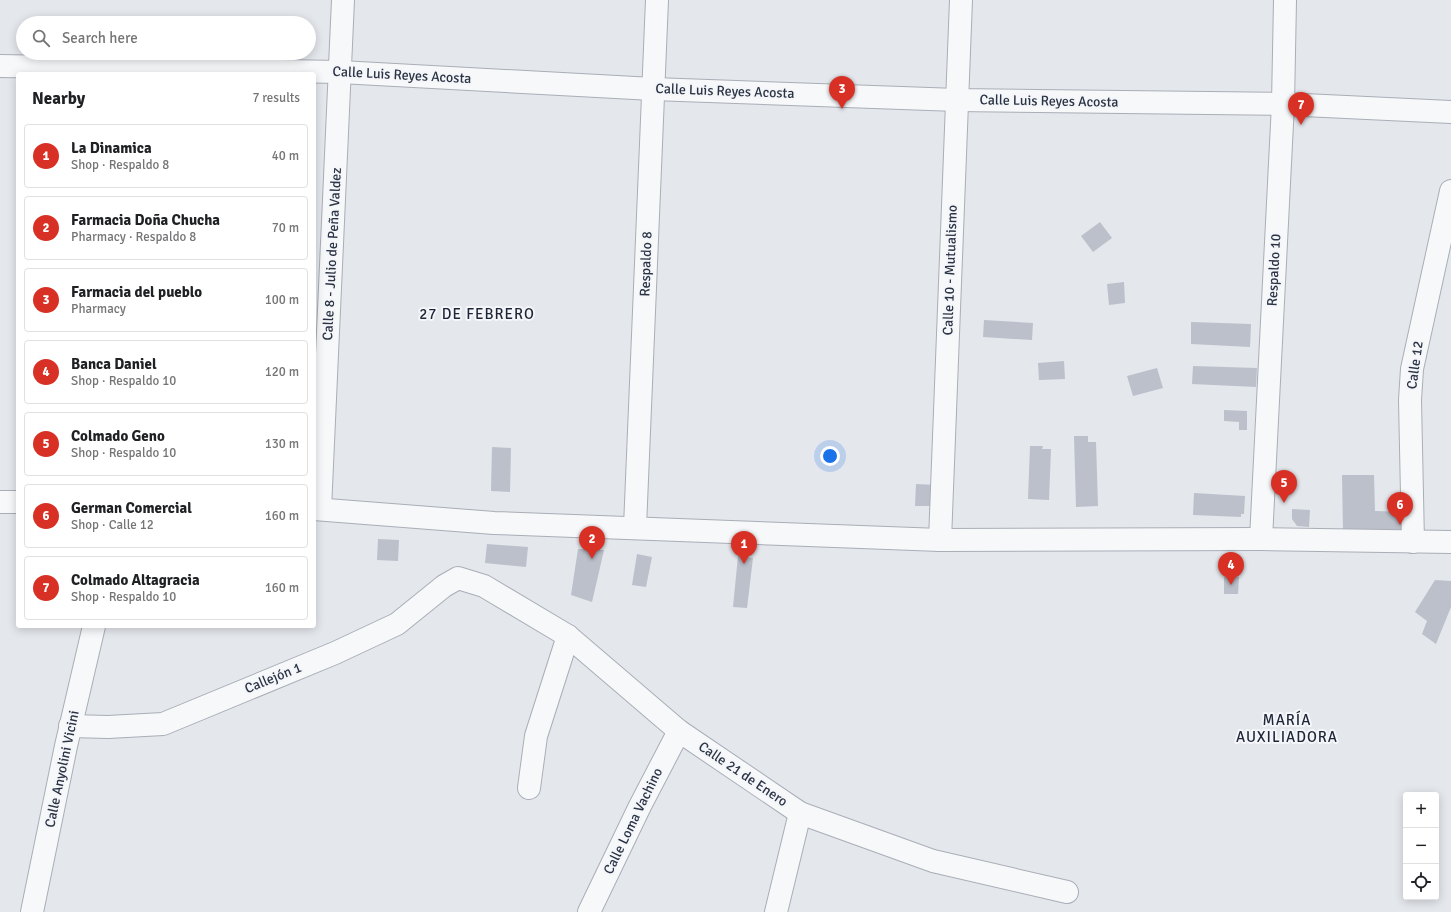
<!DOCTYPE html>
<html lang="en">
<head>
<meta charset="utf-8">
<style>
	:root { --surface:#fff; --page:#f2f2f2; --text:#202124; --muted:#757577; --line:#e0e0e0; --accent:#d93025 }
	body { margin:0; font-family:Signika,sans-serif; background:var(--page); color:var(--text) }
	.controls { position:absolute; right:12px; bottom:12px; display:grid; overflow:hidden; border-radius:4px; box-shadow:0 2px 10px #0003 }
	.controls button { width:36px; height:36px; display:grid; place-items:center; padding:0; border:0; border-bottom:1px solid var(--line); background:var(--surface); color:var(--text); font:20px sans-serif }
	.you { position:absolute; left:830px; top:456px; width:14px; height:14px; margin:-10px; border:3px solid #fff; border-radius:50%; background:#1a73e8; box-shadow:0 0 0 6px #1a73e833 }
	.badge { display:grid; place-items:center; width:26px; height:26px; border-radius:50%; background:var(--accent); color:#fff; font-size:13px; font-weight:700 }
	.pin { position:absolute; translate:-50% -33px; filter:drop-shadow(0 1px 2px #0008) }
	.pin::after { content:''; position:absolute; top:21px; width:14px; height:12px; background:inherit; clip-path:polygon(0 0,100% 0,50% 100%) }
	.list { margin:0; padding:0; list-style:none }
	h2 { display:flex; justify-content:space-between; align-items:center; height:52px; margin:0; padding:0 16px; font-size:17px }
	h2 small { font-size:13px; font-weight:400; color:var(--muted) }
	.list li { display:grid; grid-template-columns:26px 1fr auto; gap:12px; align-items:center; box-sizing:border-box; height:64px; margin:0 8px 8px; padding:0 8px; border:1px solid var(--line); border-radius:4px }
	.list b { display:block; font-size:15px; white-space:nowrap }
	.list p { margin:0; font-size:13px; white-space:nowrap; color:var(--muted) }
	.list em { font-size:13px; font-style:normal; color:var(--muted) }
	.icon { flex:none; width:22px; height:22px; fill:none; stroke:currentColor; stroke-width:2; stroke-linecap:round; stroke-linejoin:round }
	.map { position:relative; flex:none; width:1451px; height:912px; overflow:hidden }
	.search { position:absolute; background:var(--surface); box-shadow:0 2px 10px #0003; left:16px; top:16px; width:300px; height:44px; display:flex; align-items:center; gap:10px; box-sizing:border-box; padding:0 14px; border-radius:22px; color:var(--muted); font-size:15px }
	.panel { position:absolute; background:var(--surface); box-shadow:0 2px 10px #0003; left:16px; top:72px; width:300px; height:556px; border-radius:4px }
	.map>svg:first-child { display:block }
	.building { fill:#bbc0ca }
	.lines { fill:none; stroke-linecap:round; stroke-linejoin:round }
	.minor-casing { stroke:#a9aeb7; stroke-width:24 }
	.minor { stroke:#f7f8fa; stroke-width:22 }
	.labels { text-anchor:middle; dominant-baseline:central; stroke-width:4; stroke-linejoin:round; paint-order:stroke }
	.street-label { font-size:14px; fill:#2b3445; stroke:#f4f6f9 }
	.neighbourhood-label { font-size:15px; letter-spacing:1px; fill:#1d2536; stroke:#f4f6f9 }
</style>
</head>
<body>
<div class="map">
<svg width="1451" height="912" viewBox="0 0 1451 912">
	<rect width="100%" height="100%" fill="#e4e7ec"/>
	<g class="building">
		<path d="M1100,222L1112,238L1093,252L1081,236Z"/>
		<path d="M1124,282L1125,303L1109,305L1107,284Z"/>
		<path d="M984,320L1033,323L1032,340L983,337Z"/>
		<path d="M1191,322L1251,324L1250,347L1191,344Z"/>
		<path d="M1064,361L1065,379L1039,380L1038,363Z"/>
		<path d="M1193,366L1257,368L1256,387L1192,384Z"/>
		<path d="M1157,368L1163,388L1133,396L1127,376Z"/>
		<path d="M1224,410L1247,411V430H1239V422L1224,421Z"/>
		<path d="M1074,436H1088V442H1096L1098,506L1076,507Z"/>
		<path d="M1030,446H1043L1042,449H1051L1049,500L1028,499Z"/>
		<path d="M492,447L511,448L510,492L491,491Z"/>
		<path d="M1342,475H1374L1375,511L1406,512V532L1343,531Z"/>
		<path d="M916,484L937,485V498L930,506H915Z"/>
		<path d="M1194,493L1245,496L1244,514H1241V517L1193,515Z"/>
		<path d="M1292,509L1310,510L1309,527L1297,526L1292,519Z"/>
		<path d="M378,539L399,540L398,561L377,560Z"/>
		<path d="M487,544L528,547L526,567L485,563Z"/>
		<path d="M578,549L604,550L592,602L571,595Z"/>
		<path d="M637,554L652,557L646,587L632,585Z"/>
		<path d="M738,556L753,558L747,608L733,607Z"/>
		<path d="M1224,577H1239L1238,594H1224Z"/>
		<path d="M1435,580L1451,581V607L1436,644L1422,634L1427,621L1415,612Z"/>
	</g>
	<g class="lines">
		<g class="minor-casing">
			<g id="minor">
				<path d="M0,66L340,72L653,89L957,100L1283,104L1451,112"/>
				<path d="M0,502H18"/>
				<path d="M314,509L494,523L940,540L1261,539L1451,542"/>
				<path d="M320,509L343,0"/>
				<path d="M635,527L657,0"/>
				<path d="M1261,539L1283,104L1285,0"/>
				<path d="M940,540L961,0"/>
				<path d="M1413,542L1410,400L1412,369L1451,191"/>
				<path d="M70,726L108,727L163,724L335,653L397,624L444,586L458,578L484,586L568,636L679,731L800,813L933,861L1067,892"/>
				<path d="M529,788L536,736L568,636"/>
				<path d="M32,912L66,746L94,626"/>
				<path d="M589,912L640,806L679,731"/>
				<path d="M776,912L800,813"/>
			</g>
		</g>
		<use href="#minor" class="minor"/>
	</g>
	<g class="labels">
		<g class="street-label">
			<text transform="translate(402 75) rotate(3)">Calle Luis Reyes Acosta</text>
			<text transform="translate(725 91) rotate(2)">Calle Luis Reyes Acosta</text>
			<text transform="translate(1049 101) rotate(1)">Calle Luis Reyes Acosta</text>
			<text transform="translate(332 254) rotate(-87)">Calle 8 - Julio de Peña Valdez</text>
			<text transform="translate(646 264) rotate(-88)">Respaldo 8</text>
			<text transform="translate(950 270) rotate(-88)">Calle 10 - Mutualismo</text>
			<text transform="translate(1274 270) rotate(-87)">Respaldo 10</text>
			<text transform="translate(1415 365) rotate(-82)">Calle 12</text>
			<text transform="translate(273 678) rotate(-22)">Callejón 1</text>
			<text transform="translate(62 769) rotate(-78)">Calle Anyolini Vicini</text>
			<text transform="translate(743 774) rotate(34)">Calle 21 de Enero</text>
			<text transform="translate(633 821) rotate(-64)">Calle Loma Vachino</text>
		</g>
		<g class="neighbourhood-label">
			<text x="477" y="314">27 DE FEBRERO</text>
			<text x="1287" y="720">MARÍA<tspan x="1287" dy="17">AUXILIADORA</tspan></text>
		</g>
	</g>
</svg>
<div class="controls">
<button>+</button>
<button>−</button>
<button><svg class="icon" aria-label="locate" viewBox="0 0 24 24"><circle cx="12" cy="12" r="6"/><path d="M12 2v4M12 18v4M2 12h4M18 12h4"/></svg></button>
</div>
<div class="you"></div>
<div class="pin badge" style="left:744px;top:564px">1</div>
<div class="pin badge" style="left:592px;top:559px">2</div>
<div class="pin badge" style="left:842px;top:109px">3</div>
<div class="pin badge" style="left:1231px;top:585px">4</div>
<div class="pin badge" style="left:1284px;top:503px">5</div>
<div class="pin badge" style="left:1400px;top:525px">6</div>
<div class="pin badge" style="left:1301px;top:125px">7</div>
<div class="search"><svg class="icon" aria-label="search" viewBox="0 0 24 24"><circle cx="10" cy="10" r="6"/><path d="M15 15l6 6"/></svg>Search here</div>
<section class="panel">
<h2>Nearby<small>7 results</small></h2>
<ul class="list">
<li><span class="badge">1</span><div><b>La Dinamica</b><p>Shop · Respaldo 8</p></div><em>40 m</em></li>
<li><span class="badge">2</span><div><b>Farmacia Doña Chucha</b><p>Pharmacy · Respaldo 8</p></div><em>70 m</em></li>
<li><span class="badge">3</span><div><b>Farmacia del pueblo</b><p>Pharmacy</p></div><em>100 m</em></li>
<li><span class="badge">4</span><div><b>Banca Daniel</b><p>Shop · Respaldo 10</p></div><em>120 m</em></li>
<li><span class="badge">5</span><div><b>Colmado Geno</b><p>Shop · Respaldo 10</p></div><em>130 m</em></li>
<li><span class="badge">6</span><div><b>German Comercial</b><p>Shop · Calle 12</p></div><em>160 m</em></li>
<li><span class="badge">7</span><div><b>Colmado Altagracia</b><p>Shop · Respaldo 10</p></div><em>160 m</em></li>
</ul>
</section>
</div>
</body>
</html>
